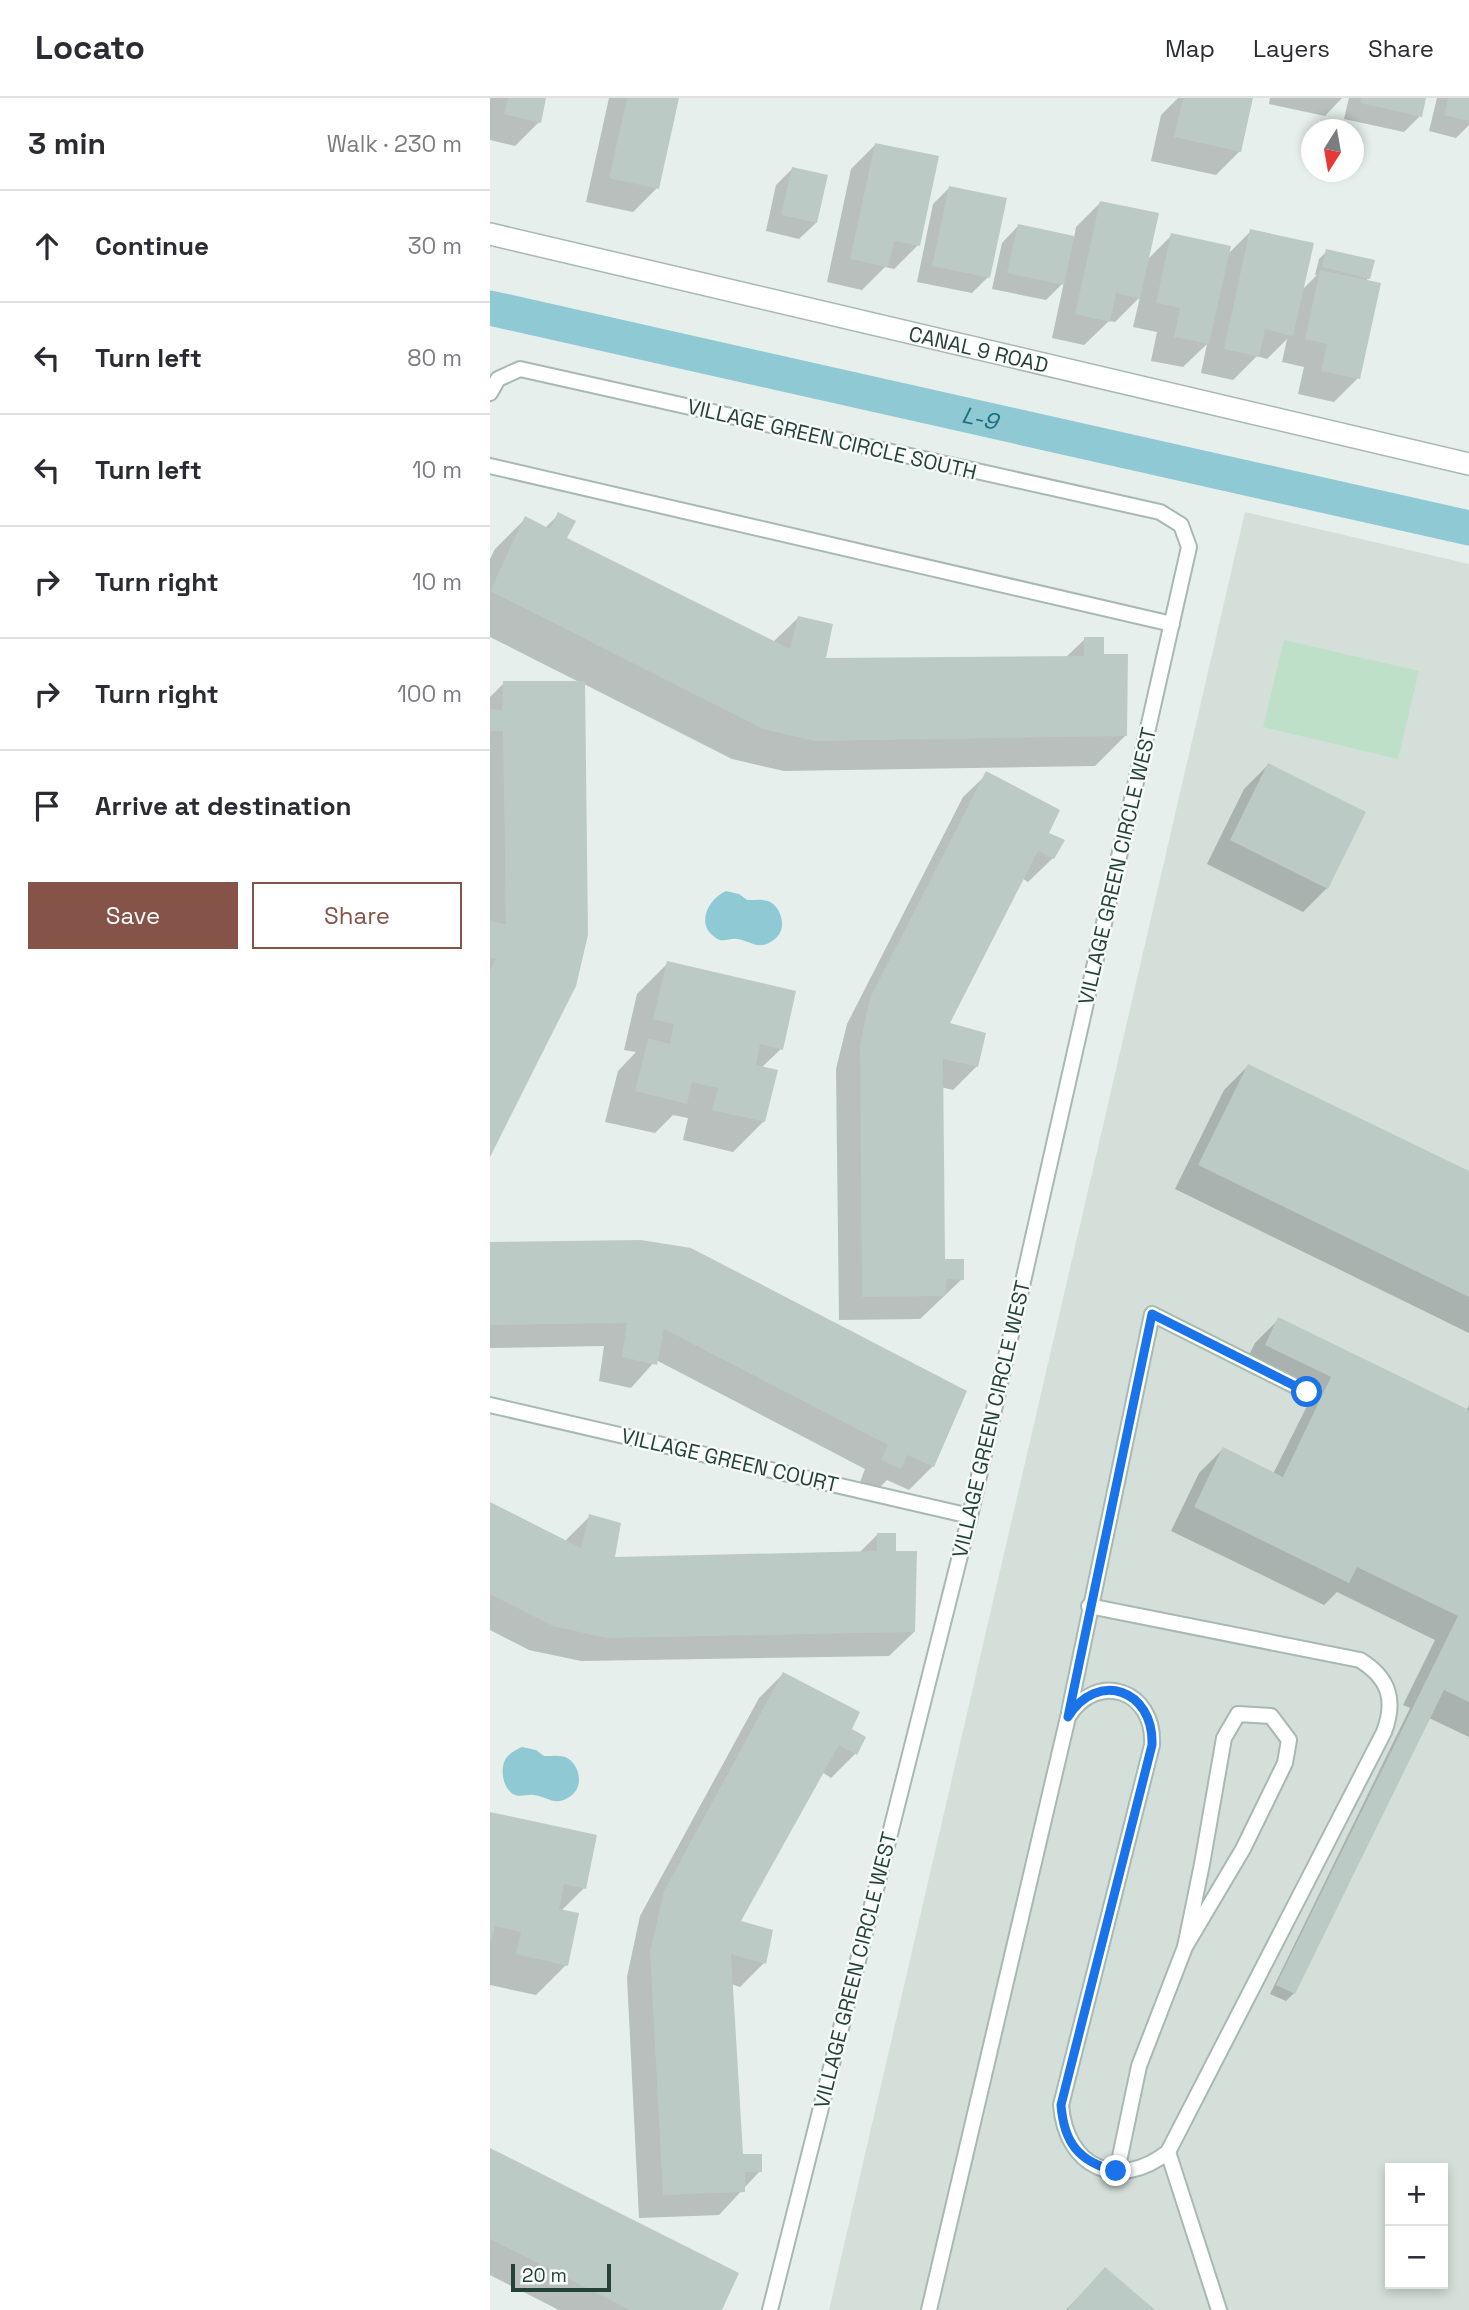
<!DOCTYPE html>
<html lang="en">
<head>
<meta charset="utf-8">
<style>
	:root { --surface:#fff; --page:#f7f7f7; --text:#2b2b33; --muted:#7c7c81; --line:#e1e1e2; --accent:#855347 }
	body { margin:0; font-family:"Space Grotesk",sans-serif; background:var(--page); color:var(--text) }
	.controls { position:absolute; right:21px; bottom:21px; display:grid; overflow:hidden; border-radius:0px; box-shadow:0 4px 10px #0003 }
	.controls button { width:63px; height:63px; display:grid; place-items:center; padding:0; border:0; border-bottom:2px solid var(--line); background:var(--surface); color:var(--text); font:35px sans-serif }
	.compass { position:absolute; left:811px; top:21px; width:63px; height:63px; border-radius:50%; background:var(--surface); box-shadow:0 4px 10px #0003; rotate:191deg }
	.scale { position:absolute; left:21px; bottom:18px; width:100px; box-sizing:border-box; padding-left:7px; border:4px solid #24423a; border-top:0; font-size:19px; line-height:24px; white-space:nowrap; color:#24423a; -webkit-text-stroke:5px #f7fbf9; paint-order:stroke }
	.stop { position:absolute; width:21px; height:21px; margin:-16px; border:5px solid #1a73e8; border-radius:50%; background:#fff }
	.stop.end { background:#1a73e8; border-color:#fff; box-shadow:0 2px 7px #0008 }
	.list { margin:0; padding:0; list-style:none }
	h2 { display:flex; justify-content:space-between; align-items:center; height:91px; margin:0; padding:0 28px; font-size:30px }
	h2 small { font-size:23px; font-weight:400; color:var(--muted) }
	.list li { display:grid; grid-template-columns:46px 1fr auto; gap:21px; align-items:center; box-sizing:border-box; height:112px; padding:0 28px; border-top:2px solid var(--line) }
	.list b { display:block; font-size:26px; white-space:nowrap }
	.list em { font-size:23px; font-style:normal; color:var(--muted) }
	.actions { display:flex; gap:14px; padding:21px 28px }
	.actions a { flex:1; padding:16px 0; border:2px solid var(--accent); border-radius:0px; text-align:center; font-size:24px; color:var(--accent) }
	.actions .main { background:var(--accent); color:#fff }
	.icon { flex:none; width:38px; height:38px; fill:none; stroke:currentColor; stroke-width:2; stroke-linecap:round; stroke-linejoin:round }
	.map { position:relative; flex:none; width:979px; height:2212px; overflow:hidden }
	header { display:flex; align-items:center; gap:42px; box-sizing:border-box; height:98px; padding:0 35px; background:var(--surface); border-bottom:2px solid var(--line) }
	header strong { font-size:33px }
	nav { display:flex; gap:38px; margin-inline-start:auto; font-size:24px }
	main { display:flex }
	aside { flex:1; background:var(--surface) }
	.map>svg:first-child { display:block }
	.built { fill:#d4dfda; fill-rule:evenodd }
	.green { fill:#bfe0c8 }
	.water { fill:#8ec9d4 }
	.shadow { fill:#0003 }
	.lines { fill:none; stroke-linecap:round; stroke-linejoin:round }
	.canal { stroke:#8ec9d4; stroke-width:35 }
	.building { fill:#bbcac4 }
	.service-casing { stroke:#a8b8b2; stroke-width:18 }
	.minor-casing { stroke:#a8b8b2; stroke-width:24 }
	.service { stroke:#fff; stroke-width:14 }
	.minor { stroke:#fff; stroke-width:21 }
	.route { stroke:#1a73e8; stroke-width:9 }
	.labels { text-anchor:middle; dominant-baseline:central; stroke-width:5; stroke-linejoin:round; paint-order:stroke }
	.street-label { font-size:21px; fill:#24423a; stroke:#f7fbf9 }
	.water-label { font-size:23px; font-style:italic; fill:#1c6f80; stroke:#f7fbf9 }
</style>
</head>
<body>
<header>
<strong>Locato</strong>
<nav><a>Map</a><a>Layers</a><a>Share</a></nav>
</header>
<main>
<aside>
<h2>3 min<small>Walk · 230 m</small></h2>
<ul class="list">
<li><svg class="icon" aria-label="ahead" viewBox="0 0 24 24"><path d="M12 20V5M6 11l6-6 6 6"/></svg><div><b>Continue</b></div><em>30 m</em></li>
<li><svg class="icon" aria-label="left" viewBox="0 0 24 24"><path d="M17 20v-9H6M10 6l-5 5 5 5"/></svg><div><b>Turn left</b></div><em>80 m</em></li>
<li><svg class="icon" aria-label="left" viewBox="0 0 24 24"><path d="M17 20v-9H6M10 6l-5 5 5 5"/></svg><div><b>Turn left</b></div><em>10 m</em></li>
<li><svg class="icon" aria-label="right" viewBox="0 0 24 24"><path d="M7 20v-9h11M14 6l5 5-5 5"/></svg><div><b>Turn right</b></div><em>10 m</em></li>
<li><svg class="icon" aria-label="right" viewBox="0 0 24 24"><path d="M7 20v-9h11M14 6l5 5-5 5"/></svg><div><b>Turn right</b></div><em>100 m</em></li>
<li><svg class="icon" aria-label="arrive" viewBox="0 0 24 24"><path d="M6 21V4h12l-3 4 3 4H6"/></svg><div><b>Arrive at destination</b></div></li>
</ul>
<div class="actions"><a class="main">Save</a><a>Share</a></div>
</aside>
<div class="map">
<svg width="979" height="2212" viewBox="0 0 979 2212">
	<rect width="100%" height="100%" fill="#e6efeb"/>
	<path class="built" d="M755,414L979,466V2212H339ZM900,2070H953V2186H900Z"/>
	<path class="green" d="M794,542L929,573L908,661L773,629Z"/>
	<g class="water">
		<path d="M236,793L249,796L257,802C264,802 272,801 278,803C291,808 297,829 287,839C270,855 262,843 247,841C240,840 232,845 226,840C205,827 218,801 236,793Z"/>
		<path d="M32,1649L46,1652L54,1658C61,1658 68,1657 75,1659C88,1664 94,1685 84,1695C67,1711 59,1699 44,1697C37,1696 30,1700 23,1696C13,1690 10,1672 15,1662C19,1655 26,1652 32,1649Z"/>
	</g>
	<g class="shadow">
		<path d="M0,0H54L49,24L25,48L0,42Z"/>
		<path d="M119,0H187L167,90L143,114L96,104Z"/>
		<path d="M688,0H762L750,53L726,77L661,63L671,17Z"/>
		<path d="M780,0H852L835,18L779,6Z"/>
		<path d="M859,0H934L930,18L914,34L854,21Z"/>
		<path d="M947,0H979V27L966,40L939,33Z"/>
		<path d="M385,47L428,147L404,171L395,169L372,192L337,184L361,71Z"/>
		<path d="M302,71L326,125L309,141L276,133L286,87Z"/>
		<path d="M460,89L498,179L482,195L427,184L443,106Z"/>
		<path d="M610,105L657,162L682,137L737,157L761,133L811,193L827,177H825L829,161L837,153L879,180L875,183L868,280L844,304L808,296L814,269L792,264L797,241L777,261L767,258L743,282L711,275L717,246L693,269L661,263L667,234L643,229L650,199L625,224L619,223L594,247L562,240L574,184L556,202L502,191L512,145L528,128L584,140L586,129Z"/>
		<path d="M69,416L75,441L283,544L308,520L334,562L575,560L595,541L612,558L635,638L605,668L294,673L242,661L94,586L0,1055V599L14,585H91L0,539V461L5,451L36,420L55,430Z"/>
		<path d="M778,667L837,790L813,814L717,766L754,691Z"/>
		<path d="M497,676L556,736L563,760L538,784L532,780L458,926L487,968L463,992L451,989L453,1162L472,1181L430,1221L349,1222L346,971L357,926L473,699Z"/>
		<path d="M178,865L291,951L271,970L274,1023L243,1054L193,1042L198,1020L183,1017L165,1035L115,1024L128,973L146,954L134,952L147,896Z"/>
		<path d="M758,968L979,1075V1235L685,1091L734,992Z"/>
		<path d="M151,1144L443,1368L419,1392L397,1382L385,1394L369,1387L375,1371L166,1262L141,1290L109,1283L114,1248L0,1250V1146Z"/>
		<path d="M789,1221L976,1313L979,1307V1639L939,1620L804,1895L796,1903L780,1896L920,1610L913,1607L945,1542L847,1494L834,1507L681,1433L709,1375L733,1351L783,1376L819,1304L752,1271L765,1245Z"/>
		<path d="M0,1406L75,1443L100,1418L123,1460L369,1455L388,1436L404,1454L424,1534L399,1558L91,1563L39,1552L0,1532Z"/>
		<path d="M293,1576L359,1632L365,1656L341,1680L332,1674L248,1824L274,1865L250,1889L241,1886L251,2058L270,2073L229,2117L149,2120L137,1879L150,1818L269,1600Z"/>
		<path d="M0,1716L94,1790L71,1813L76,1867L46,1897L0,1887Z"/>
		<path d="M0,2052L230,2212H69L0,2177Z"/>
		<path d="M615,2171L663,2212H576Z"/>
	</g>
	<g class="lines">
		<path class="canal" id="s1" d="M0,210L979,430"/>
	</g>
	<g class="building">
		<path d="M18,0H56L51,25L14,16Z"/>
		<path d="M137,0H189L169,91L119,80Z"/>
		<path d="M693,0H763L751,54L684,39Z"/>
		<path d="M871,0H936L932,19L870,5Z"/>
		<path d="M958,0H979V23L954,17Z"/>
		<path d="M385,45L449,58L430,148L404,143L398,169L360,161Z"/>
		<path d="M302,69L338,77L327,125L291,117Z"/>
		<path d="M459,88L517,100L500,180L442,168Z"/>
		<path d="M610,103L669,115L650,201L626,195L620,224L585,216Z"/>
		<path d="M528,126L584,138L574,187L517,175Z"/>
		<path d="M760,131L824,145L803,238L775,231L769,259L734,251Z"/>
		<path d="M681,135L741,148L719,246L684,239L690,210L666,205Z"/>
		<path d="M836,151L885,162L880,181L832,169Z"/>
		<path d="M830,172L891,185L870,281L831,273L837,246L815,241Z"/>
		<path d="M68,414L86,423L77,440L300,551L308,518L343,526L336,560L594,558V539H614V556H638L637,638L325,643L273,631L0,493L35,418L60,431Z"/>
		<path d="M13,583H95L98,837L86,888L0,1059V873L6,861L0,859V823L16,826L13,633H0V611L12,612Z"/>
		<path d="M778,665L876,714L838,791L740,742Z"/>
		<path d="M496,673L570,712L559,735L575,742L564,761L548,753L460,925L496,935L488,969L453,961L455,1161H474V1182L457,1181L455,1198L372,1199L370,946L380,900Z"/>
		<path d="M177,863L306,893L293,952L270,946L266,967L288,972L275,1024L222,1012L228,990L202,984L197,1006L145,993L158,940L180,946L184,926L163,921Z"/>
		<path d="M758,966L979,1073V1199L708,1067Z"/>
		<path d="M151,1142L201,1150L477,1293L444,1369L417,1357L411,1371L391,1362L398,1347L174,1231L167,1267L132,1259L137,1225L0,1227V1144Z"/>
		<path d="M788,1219L979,1312V1604L954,1592L805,1896L786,1887L968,1518L867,1469L859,1485L704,1409L733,1349L793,1379L841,1279L775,1247Z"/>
		<path d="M0,1404L91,1450L99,1416L131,1425L125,1459L387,1453V1435H406V1453H427L425,1534L116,1540L63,1528L0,1496Z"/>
		<path d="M293,1574L370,1614L362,1631L376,1639L367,1657L349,1647L251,1823L283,1832L276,1866L241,1856L253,2056H272V2074H255V2094L173,2097L160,1854L174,1793Z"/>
		<path d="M0,1714L107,1737L96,1791L74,1786L69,1811L89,1815L78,1868L26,1856L31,1834L5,1828L0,1846Z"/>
		<path d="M0,2050L249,2175L232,2212H140L0,2141Z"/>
		<path d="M615,2169L665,2212H577Z"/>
	</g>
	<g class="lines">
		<g class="service-casing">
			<g id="service">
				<path d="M0,295L8,281L30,271L670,414L691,427L699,449L480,1418L280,2212"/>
				<path d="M0,368L682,526"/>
				<path d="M0,1307L480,1418"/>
				<path d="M599,1508L870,1562C899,1580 906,1602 894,1634L678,2054"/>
				<path d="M579,1614L662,1216L817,1294"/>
				<path d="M627,2073L649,1968L695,1849L753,1751L795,1665L799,1642L781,1618L748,1616L734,1640L712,1766L695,1849"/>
				<path d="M439,2212L578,1619C607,1572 665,1592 662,1647L571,2007C576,2070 628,2093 678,2054L729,2212"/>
			</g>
		</g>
		<g class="minor-casing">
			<g id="minor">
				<path id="s2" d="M0,136L979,366"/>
			</g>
		</g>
		<use href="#service" class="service"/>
		<use href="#minor" class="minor"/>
	</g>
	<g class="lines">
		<path class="route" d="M626,2073C589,2064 574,2045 571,2007L662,1647C664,1591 607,1572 578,1619L662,1216L817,1294"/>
	</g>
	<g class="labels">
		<g class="street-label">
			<text stroke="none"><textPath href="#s2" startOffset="502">CANAL 9 ROAD</textPath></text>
			<text transform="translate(342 341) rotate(13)">VILLAGE GREEN CIRCLE SOUTH</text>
			<text transform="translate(627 768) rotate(-77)">VILLAGE GREEN CIRCLE WEST</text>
			<text transform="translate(501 1321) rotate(-77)">VILLAGE GREEN CIRCLE WEST</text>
			<text transform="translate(240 1362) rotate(13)">VILLAGE GREEN COURT</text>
			<text transform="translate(365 1872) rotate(-76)">VILLAGE GREEN CIRCLE WEST</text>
		</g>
		<g class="water-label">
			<text stroke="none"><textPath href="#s1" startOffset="502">L-9</textPath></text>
		</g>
	</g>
</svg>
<div class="controls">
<button>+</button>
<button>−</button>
</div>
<svg class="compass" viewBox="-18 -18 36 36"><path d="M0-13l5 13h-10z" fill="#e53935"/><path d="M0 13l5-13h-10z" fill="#7c7c81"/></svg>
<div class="scale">20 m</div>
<div class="stop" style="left:817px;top:1294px"></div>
<div class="stop end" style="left:626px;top:2073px"></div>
</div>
</main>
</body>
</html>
